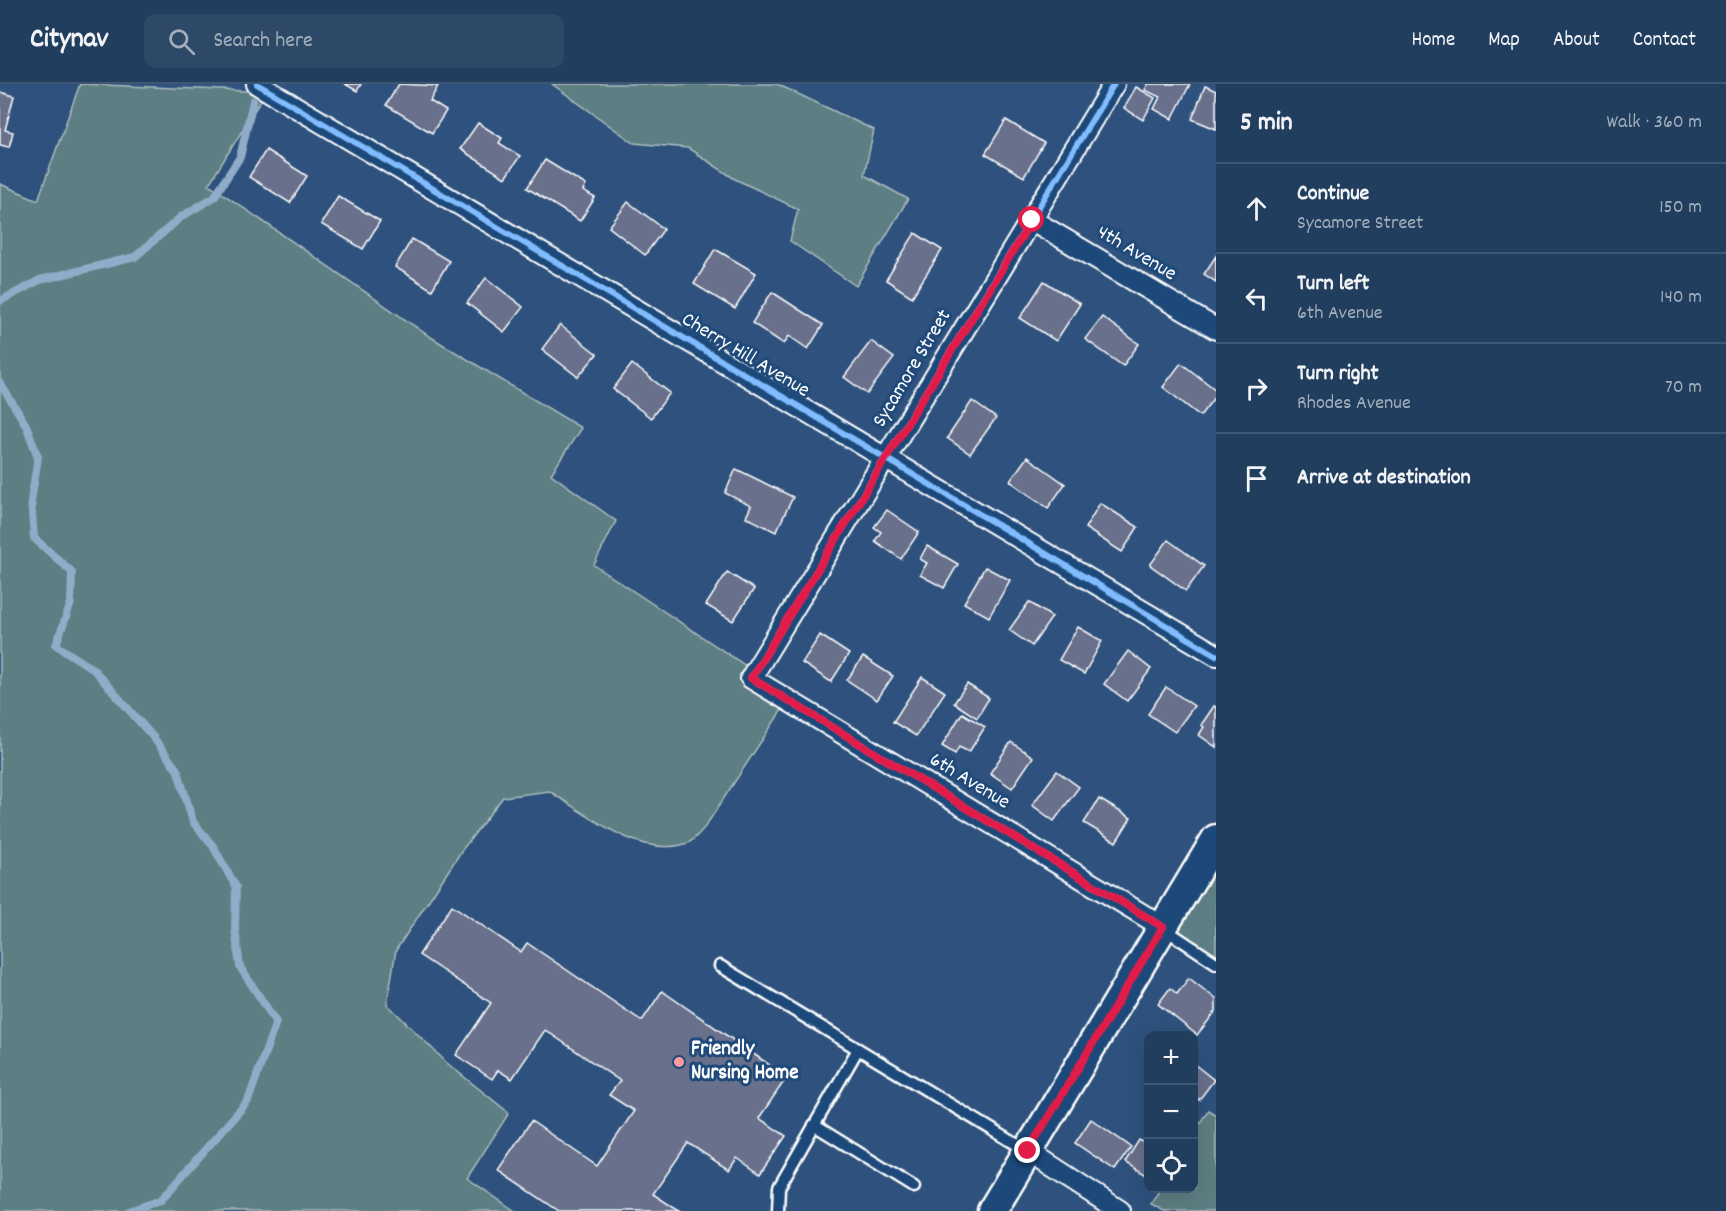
<!DOCTYPE html>
<html lang="en">
<head>
<meta charset="utf-8">
<style>
	:root { --surface:#223e5e; --page:#2e4967; --text:#f1f3f6; --muted:#a2aebc; --line:#3f5773 }
	body { margin:0; font-family:Dekko,sans-serif; background:var(--page); color:var(--text) }
	.controls { position:absolute; right:18px; bottom:18px; display:grid; overflow:hidden; border-radius:12px; box-shadow:0 6px 24px #0002 }
	.controls button { width:54px; height:54px; display:grid; place-items:center; padding:0; border:0; border-bottom:2px solid var(--line); background:var(--surface); color:var(--text); font:30px sans-serif }
	.stop { position:absolute; width:18px; height:18px; margin:-14px; border:4px solid #e11d48; border-radius:50%; background:#fff }
	.stop.end { background:#e11d48; border-color:#fff; box-shadow:0 2px 6px #0008 }
	.list { margin:0; padding:0; list-style:none }
	h2 { display:flex; justify-content:space-between; align-items:center; height:78px; margin:0; padding:0 24px; font-size:26px }
	h2 small { font-size:20px; font-weight:400; color:var(--muted) }
	.list li { display:grid; grid-template-columns:39px 1fr auto; gap:18px; align-items:center; box-sizing:border-box; height:90px; padding:0 24px; border-top:2px solid var(--line) }
	.list b { display:block; font-size:22px; white-space:nowrap }
	.list p { margin:0; font-size:20px; white-space:nowrap; color:var(--muted) }
	.list em { font-size:20px; font-style:normal; color:var(--muted) }
	.icon { flex:none; width:33px; height:33px; fill:none; stroke:currentColor; stroke-width:2; stroke-linecap:round; stroke-linejoin:round }
	.map { position:relative; flex:none; width:1216px; height:1127px; overflow:hidden }
	header { display:flex; align-items:center; gap:36px; box-sizing:border-box; height:84px; padding:0 30px; background:var(--surface); border-bottom:2px solid var(--line) }
	header strong { font-size:28px }
	nav { display:flex; gap:33px; margin-inline-start:auto; font-size:21px }
	.search { width:420px; height:54px; background:var(--page); display:flex; align-items:center; gap:15px; box-sizing:border-box; padding:0 21px; border-radius:12px; color:var(--muted); font-size:22px }
	main { display:flex }
	aside { flex:1; background:var(--surface) }
	.map>svg:first-child { display:block }
	.green { fill:#5d7e82; stroke:#aebec0; stroke-width:1.5 }
	.lines { fill:none; stroke-linecap:round; stroke-linejoin:round }
	.stream { stroke:#91acc8; stroke-width:8 }
	.building { fill:#69708b; stroke:#fff; stroke-width:1.5 }
	.lane-casing { stroke:#fff; stroke-width:15 }
	.street-casing { stroke:#fff; stroke-width:24 }
	.secondary-casing { stroke:#fff; stroke-width:33 }
	.lane { stroke:#1f4a7a; stroke-width:10 }
	.street { stroke:#1f4a7a; stroke-width:20 }
	.secondary { stroke:#1f4a7a; stroke-width:28 }
	.cycleway-casing { stroke:#1f4a7a; stroke-width:10 }
	.cycleway { stroke:#80bcff; stroke-width:6 }
	.route { stroke:#e11d48; stroke-width:8 }
	.poi-dot { fill:#ff9aa2; stroke:#1f4a7a; stroke-width:2 }
	.labels { text-anchor:middle; dominant-baseline:central; stroke-width:6; stroke-linejoin:round; paint-order:stroke }
	.street-label { font-size:21px; fill:#fff; stroke:#1f4a7a }
	.poi-label { font-size:21px; font-weight:bold; fill:#fff; stroke:#1f4a7a; text-anchor:start }
</style>
</head>
<body>
<header>
<strong>Citynav</strong>
<div class="search"><svg class="icon" aria-label="search" viewBox="0 0 24 24"><circle cx="10" cy="10" r="6"/><path d="M15 15l6 6"/></svg>Search here</div>
<nav><a>Home</a><a>Map</a><a>About</a><a>Contact</a></nav>
</header>
<main>
<div class="map">
<svg width="1216" height="1127" viewBox="0 0 1216 1127">
	<rect width="100%" height="100%" fill="#2e527d"/>
	<filter id="ink" filterUnits="userSpaceOnUse"><feTurbulence type="fractalNoise" baseFrequency=".0167" numOctaves="2"/><feDisplacementMap in="SourceGraphic" scale="12" xChannelSelector="R" yChannelSelector="G"/><feConvolveMatrix kernelMatrix="1 2 1 2 8 2 1 2 1" color-interpolation-filters="sRGB"/></filter>
	<g filter="url(#ink)">
		<g class="green">
			<path d="M80,0L266,8L209,100L429,252L581,344L551,390L616,437L594,481L791,612L705,743C700,748 694,756 688,759C641,776 586,730 549,707L503,713L462,766L396,866L387,920L448,980L509,1029L467,1094L515,1127H0V100L38,116Z"/>
			<path d="M552,0H777L874,46L864,91L908,115L856,202L790,157L798,125L735,95L688,64L634,59Z"/>
			<path d="M1216,774V883L1165,851Z"/>
			<path d="M1208,1026L1216,1031V1127H1164L1151,1120L1160,1105L1194,1104V1049Z"/>
		</g>
		<g class="lines">
			<g class="stream">
				<path d="M0,217L40,196L135,173L181,133L214,113L240,73L253,17"/>
				<path d="M0,299L26,341L38,373L31,417L34,454L72,488L71,519L56,561L93,585L153,653L178,687L193,738L213,762L236,803L235,844L240,883L276,938L248,1017L161,1116L129,1127"/>
			</g>
		</g>
		<g class="building">
			<path d="M345,0H361L357,7Z"/>
			<path d="M399,0L438,2L430,17L446,27L432,49L386,21Z"/>
			<path d="M1148,0H1190L1172,35L1154,25L1160,13L1145,6Z"/>
			<path d="M1205,2L1216,7V45L1192,35Z"/>
			<path d="M1136,3L1155,14L1143,36L1124,24Z"/>
			<path d="M0,8L14,12L5,46L13,48L9,63L0,61Z"/>
			<path d="M1006,36L1044,59L1024,93L985,70Z"/>
			<path d="M478,39L502,54L499,59L520,72L505,94L460,65Z"/>
			<path d="M266,66L307,92L290,119L249,93Z"/>
			<path d="M545,76L586,101L583,107L595,114L580,137L527,104Z"/>
			<path d="M338,112L380,137L363,165L321,140Z"/>
			<path d="M628,118L664,145L645,171L609,143Z"/>
			<path d="M915,149L942,166L912,213L886,196Z"/>
			<path d="M412,155L449,177L432,206L395,183Z"/>
			<path d="M715,165L756,189L735,225L694,200Z"/>
			<path d="M1216,172V198L1204,190Z"/>
			<path d="M486,194L523,223L504,248L467,219Z"/>
			<path d="M1044,197L1080,220L1056,257L1020,234Z"/>
			<path d="M772,208L823,241L808,265L789,252L784,260L752,239Z"/>
			<path d="M1102,233L1139,260L1123,282L1085,255Z"/>
			<path d="M560,241L597,270L578,293L542,265Z"/>
			<path d="M871,257L894,274L867,310L844,293Z"/>
			<path d="M1181,279L1216,306V311L1200,332L1163,303Z"/>
			<path d="M632,280L670,309L651,334L613,305Z"/>
			<path d="M972,317L996,334L970,370L947,354Z"/>
			<path d="M1027,373L1065,400L1048,424L1010,397Z"/>
			<path d="M736,385L793,413L776,448L746,433L751,422L725,409Z"/>
			<path d="M1100,419L1138,443L1122,468L1085,444Z"/>
			<path d="M887,426L919,448L901,475L875,457L881,448L874,443Z"/>
			<path d="M1168,456L1204,482L1186,507L1150,481Z"/>
			<path d="M927,462L958,480L944,504L920,491L927,479L920,475Z"/>
			<path d="M985,483L1010,496L989,533L964,519Z"/>
			<path d="M727,488L754,505L733,537L706,521Z"/>
			<path d="M1029,518L1052,533L1032,562L1009,546Z"/>
			<path d="M1078,543L1102,557L1084,590L1059,576Z"/>
			<path d="M820,551L849,570L831,598L802,579Z"/>
			<path d="M1128,567L1151,585L1127,617L1104,600Z"/>
			<path d="M863,573L893,592L877,616L847,596Z"/>
			<path d="M922,593L945,608L916,652L893,638Z"/>
			<path d="M967,600L989,614L977,634L954,619Z"/>
			<path d="M1166,603L1194,622L1175,648L1148,630Z"/>
			<path d="M1214,622L1216,623V663L1199,651L1204,643L1201,641Z"/>
			<path d="M962,629L985,643L969,668L959,663L955,670L942,662Z"/>
			<path d="M1011,658L1033,673L1012,704L990,689Z"/>
			<path d="M1057,687L1079,703L1054,737L1032,721Z"/>
			<path d="M1099,715L1131,734L1116,758L1084,739Z"/>
			<path d="M452,821L521,868L527,859L642,937L662,907L787,993L759,1034L786,1052L760,1090L737,1074L729,1086L688,1059L653,1110L679,1127H559L498,1086L531,1037L597,1082L634,1027L609,1011L620,997L545,946L512,995L498,986L492,995L456,971L491,919L419,871Z"/>
			<path d="M1189,894L1216,915V927L1197,951L1158,920L1170,904L1177,910Z"/>
			<path d="M1194,980L1214,996L1199,1016L1194,1011Z"/>
			<path d="M1091,1035L1131,1063L1115,1086L1075,1059Z"/>
			<path d="M1139,1056L1148,1061V1092L1125,1078Z"/>
		</g>
		<g class="lines">
			<g class="lane-casing">
				<g id="lane">
					<path d="M1163,844L1216,879"/>
					<path d="M720,882L1026,1066"/>
					<path d="M814,1041L914,1103"/>
					<path d="M778,1127L779,1103L858,965"/>
				</g>
			</g>
			<g class="street-casing">
				<g id="street">
					<path d="M257,0L1216,571"/>
					<path d="M1114,0L751,594L1163,843"/>
					<path d="M1032,136L1216,245"/>
					<path d="M1028,1067L1120,1127"/>
				</g>
			</g>
			<g class="secondary-casing">
				<path id="secondary" d="M992,1127L1216,755"/>
			</g>
			<use href="#lane" class="lane"/>
			<use href="#street" class="street"/>
			<use href="#secondary" class="secondary"/>
			<g class="cycleway-casing">
				<g id="cycleway">
					<path d="M257,0L1216,571"/>
					<path d="M1114,0L751,594L1163,843"/>
				</g>
			</g>
			<use href="#cycleway" class="cycleway"/>
		</g>
	</g>
	<g class="lines" filter="url(#ink)">
		<path class="route" d="M1028,1067L1163,843L751,594L1032,136"/>
	</g>
	<circle class="poi-dot" cx="679" cy="978" r="6"/>
	<g class="labels">
		<g class="street-label">
			<text transform="translate(1136 170) rotate(31)">4th Avenue</text>
			<text transform="translate(745 272) rotate(31)">Cherry Hill Avenue</text>
			<text transform="translate(913 285) rotate(-59)">Sycamore Street</text>
			<text transform="translate(969 698) rotate(31)">6th Avenue</text>
		</g>
		<g class="poi-label">
			<text x="691" y="966">Friendly<tspan x="691" dy="24">Nursing Home</tspan></text>
		</g>
	</g>
</svg>
<div class="controls">
<button>+</button>
<button>−</button>
<button><svg class="icon" aria-label="locate" viewBox="0 0 24 24"><circle cx="12" cy="12" r="6"/><path d="M12 2v4M12 18v4M2 12h4M18 12h4"/></svg></button>
</div>
<div class="stop" style="left:1032px;top:136px"></div>
<div class="stop end" style="left:1028px;top:1067px"></div>
</div>
<aside>
<h2>5 min<small>Walk · 360 m</small></h2>
<ul class="list">
<li><svg class="icon" aria-label="ahead" viewBox="0 0 24 24"><path d="M12 20V5M6 11l6-6 6 6"/></svg><div><b>Continue</b><p>Sycamore Street</p></div><em>150 m</em></li>
<li><svg class="icon" aria-label="left" viewBox="0 0 24 24"><path d="M17 20v-9H6M10 6l-5 5 5 5"/></svg><div><b>Turn left</b><p>6th Avenue</p></div><em>140 m</em></li>
<li><svg class="icon" aria-label="right" viewBox="0 0 24 24"><path d="M7 20v-9h11M14 6l5 5-5 5"/></svg><div><b>Turn right</b><p>Rhodes Avenue</p></div><em>70 m</em></li>
<li><svg class="icon" aria-label="arrive" viewBox="0 0 24 24"><path d="M6 21V4h12l-3 4 3 4H6"/></svg><div><b>Arrive at destination</b></div></li>
</ul>
</aside>
</main>
</body>
</html>
